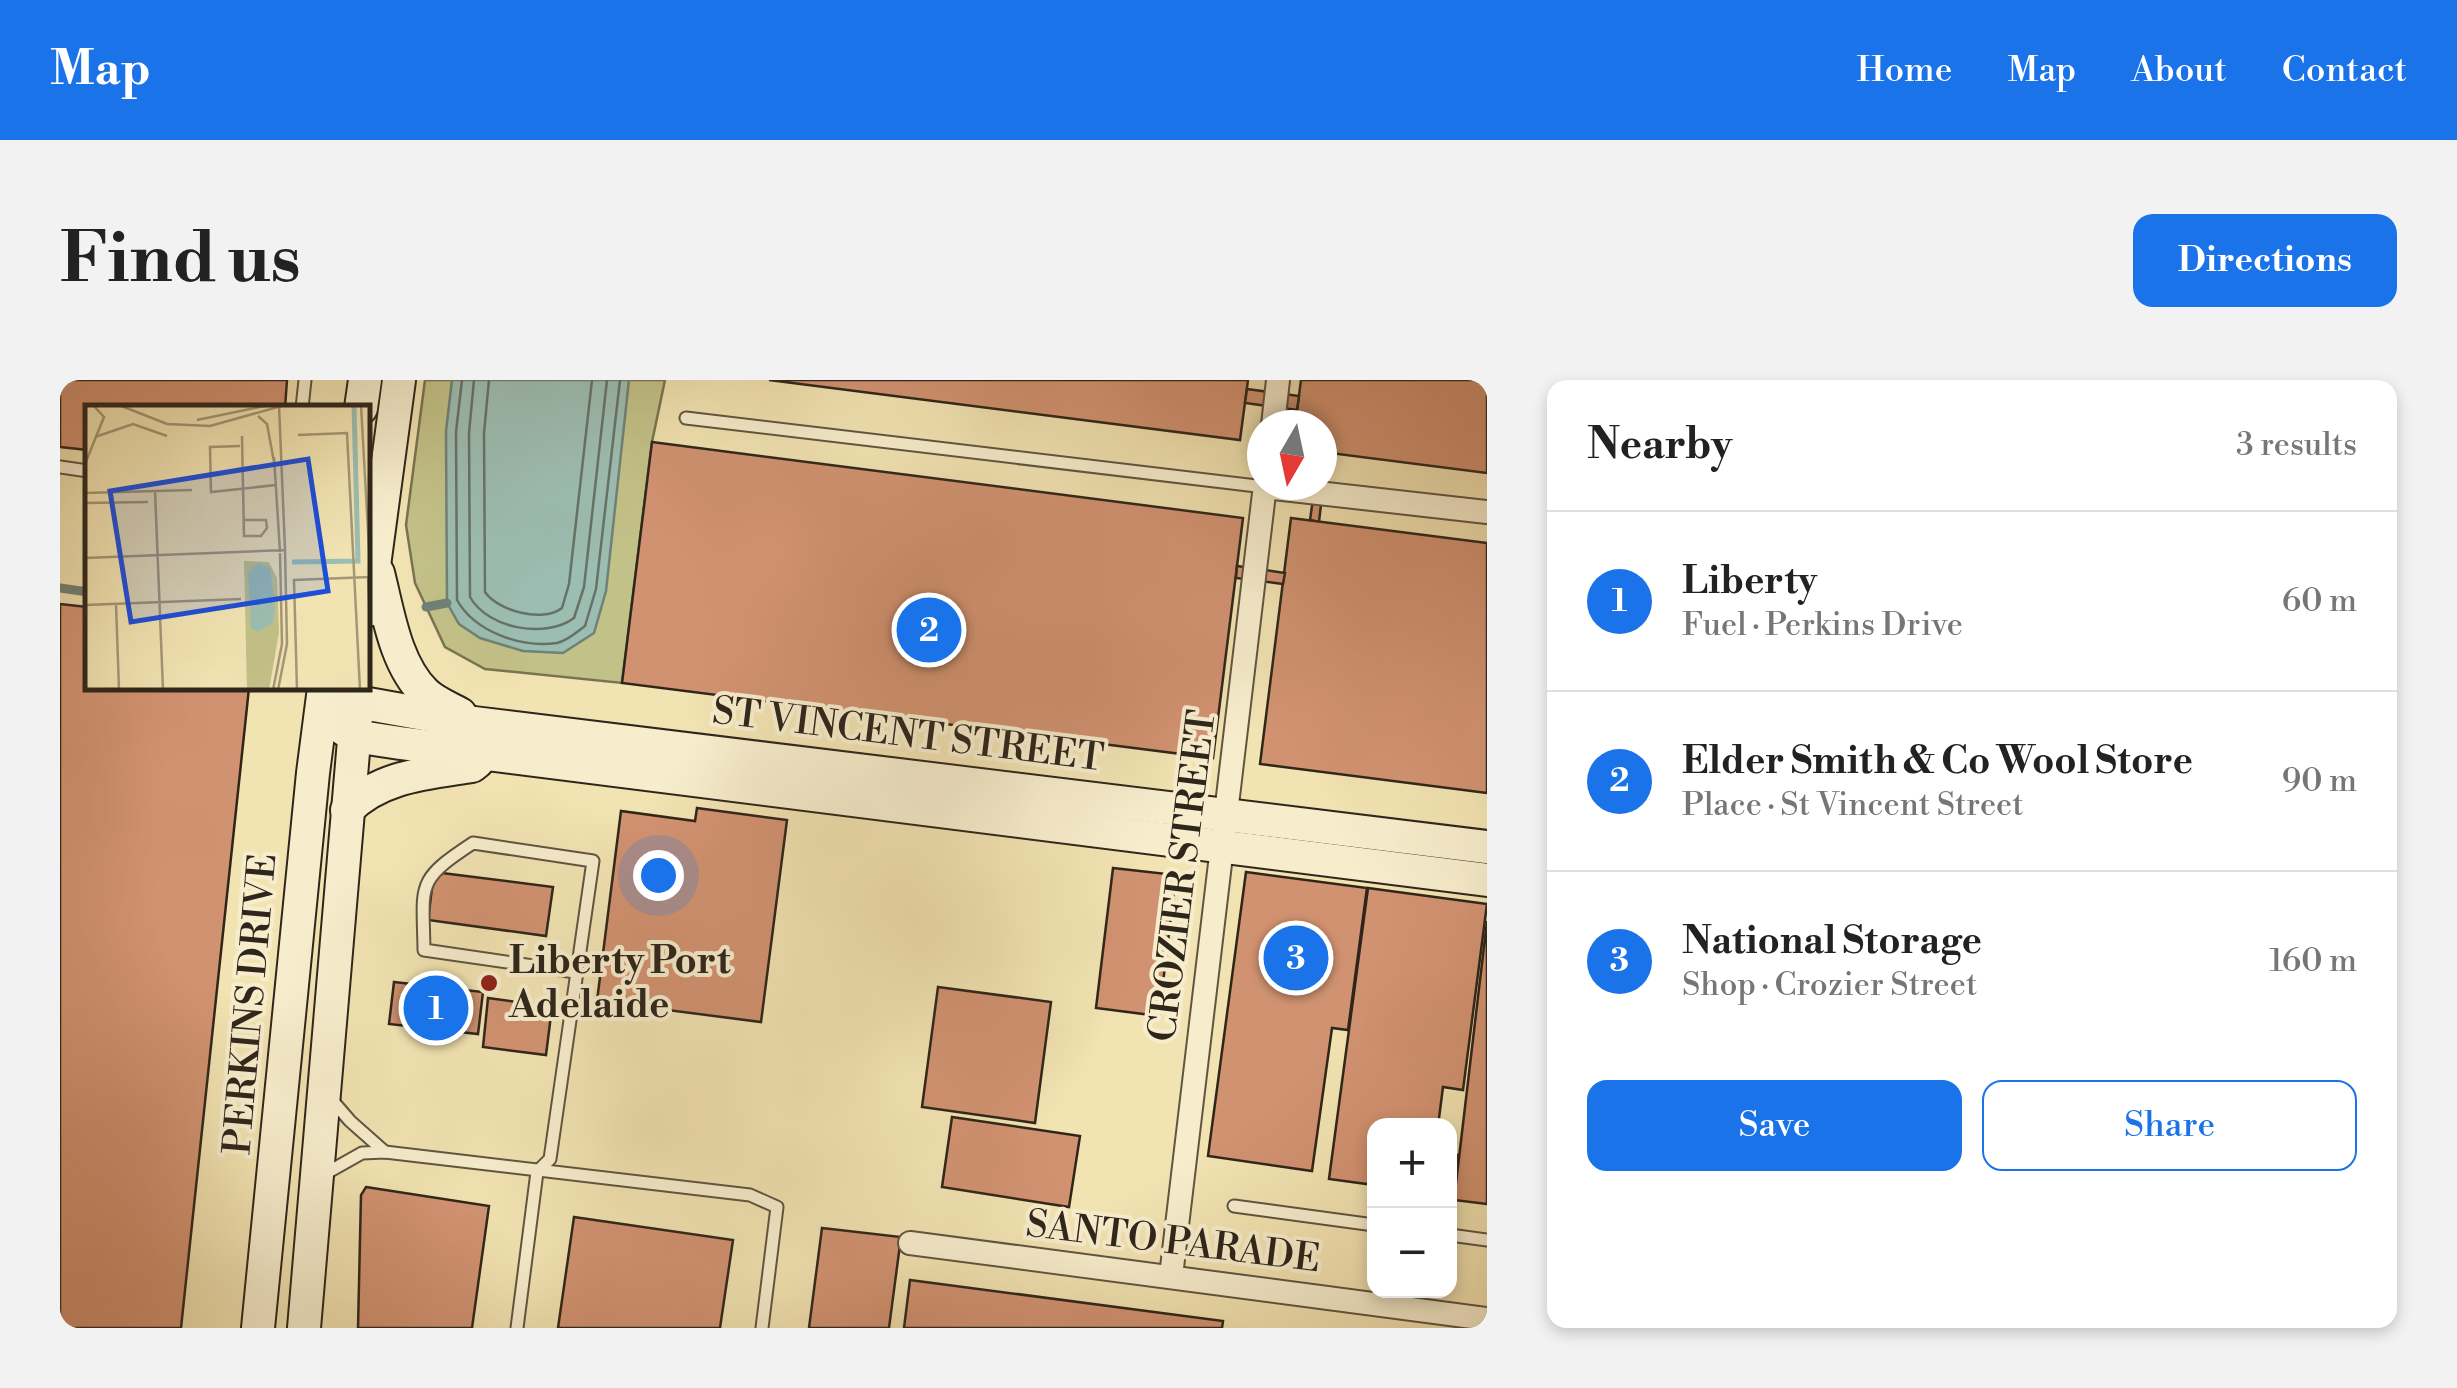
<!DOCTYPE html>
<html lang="en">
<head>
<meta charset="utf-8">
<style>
	:root { --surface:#fff; --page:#f2f2f2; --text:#222; --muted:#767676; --line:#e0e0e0; --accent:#1a73e8 }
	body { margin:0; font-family:"Libre Bodoni",serif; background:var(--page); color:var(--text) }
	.controls { position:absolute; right:30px; bottom:30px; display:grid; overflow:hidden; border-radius:20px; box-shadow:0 5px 15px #0003 }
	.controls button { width:90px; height:90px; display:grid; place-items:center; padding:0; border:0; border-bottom:2px solid var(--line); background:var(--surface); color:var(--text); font:50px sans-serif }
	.compass { position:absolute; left:1187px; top:30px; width:90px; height:90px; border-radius:50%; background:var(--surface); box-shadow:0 5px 15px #0003; rotate:189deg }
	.you { position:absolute; left:598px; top:495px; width:35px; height:35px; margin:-25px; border:8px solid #fff; border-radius:50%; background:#1a73e8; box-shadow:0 0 0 15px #1a73e833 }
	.badge { display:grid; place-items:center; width:65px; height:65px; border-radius:50%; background:var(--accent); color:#fff; font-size:32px; font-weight:700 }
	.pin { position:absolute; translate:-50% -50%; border:5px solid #fff; box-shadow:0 2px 10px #0006 }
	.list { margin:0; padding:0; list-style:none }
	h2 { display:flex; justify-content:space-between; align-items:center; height:130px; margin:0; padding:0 40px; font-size:42px }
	h2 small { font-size:32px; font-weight:400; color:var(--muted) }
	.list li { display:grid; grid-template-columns:65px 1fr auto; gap:30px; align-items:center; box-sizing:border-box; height:180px; padding:0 40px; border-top:2px solid var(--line) }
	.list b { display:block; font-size:38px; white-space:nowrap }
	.list p { margin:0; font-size:32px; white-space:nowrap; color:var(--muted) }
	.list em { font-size:32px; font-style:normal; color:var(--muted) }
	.actions { display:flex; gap:20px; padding:30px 40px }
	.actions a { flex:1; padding:22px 0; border:2px solid var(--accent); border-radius:20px; text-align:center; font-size:35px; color:var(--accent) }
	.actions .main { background:var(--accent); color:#fff }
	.map { position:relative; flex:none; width:1427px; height:948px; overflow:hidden; border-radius:20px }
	header { display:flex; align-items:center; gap:60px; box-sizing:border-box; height:140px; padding:0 50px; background:var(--accent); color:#fff }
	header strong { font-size:48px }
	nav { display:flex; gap:55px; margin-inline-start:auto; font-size:35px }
	.intro { display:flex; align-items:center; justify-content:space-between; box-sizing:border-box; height:240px; padding:0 60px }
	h1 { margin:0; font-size:70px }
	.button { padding:25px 45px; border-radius:20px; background:var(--accent); color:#fff; font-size:35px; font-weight:700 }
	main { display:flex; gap:60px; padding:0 60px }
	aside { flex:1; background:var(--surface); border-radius:20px; box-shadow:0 5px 15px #0003 }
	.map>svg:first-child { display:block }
	.green { fill:#c2c187; stroke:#787451; stroke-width:2.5 }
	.water { fill:#9cbdb2; stroke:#708176; stroke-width:2.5 }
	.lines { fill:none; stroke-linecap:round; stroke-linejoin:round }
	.shore { stroke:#667266; stroke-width:2.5 }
	.stream { stroke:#708176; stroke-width:9 }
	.building { fill:#d19271; stroke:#2f261b; stroke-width:2.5 }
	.lane-casing { stroke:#605541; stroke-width:15 }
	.street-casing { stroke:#605541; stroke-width:26 }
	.secondary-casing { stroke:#2f261b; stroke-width:36 }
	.lane { stroke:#f7edcd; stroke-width:11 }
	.street { stroke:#f7edcd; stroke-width:22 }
	.secondary { stroke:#f7edcd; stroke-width:32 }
	.poi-dot { fill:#8f2418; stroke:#f7edcd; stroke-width:4 }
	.labels { text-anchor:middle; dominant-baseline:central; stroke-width:8; stroke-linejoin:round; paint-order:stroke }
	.street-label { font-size:38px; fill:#2f261b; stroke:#f7edcd }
	.poi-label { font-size:38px; font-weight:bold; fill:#2f261b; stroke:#f7edcd; text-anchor:start }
	.inset-river { fill:none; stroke:#9cbdb2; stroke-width:5 }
	.inset-road { fill:none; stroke:#a49776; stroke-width:2.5 }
	.view { fill:#1d4ed8; fill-opacity:0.15; stroke:#1d4ed8; stroke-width:5 }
	.inset-edge { fill:none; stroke:#2f261b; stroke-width:5 }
</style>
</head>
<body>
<header>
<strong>Map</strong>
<nav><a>Home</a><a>Map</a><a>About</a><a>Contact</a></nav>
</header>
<div class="intro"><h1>Find us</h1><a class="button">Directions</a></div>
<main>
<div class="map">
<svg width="1427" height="948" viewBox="0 0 1427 948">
	<rect width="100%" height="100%" fill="#f2e3b2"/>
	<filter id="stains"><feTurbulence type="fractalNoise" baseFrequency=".002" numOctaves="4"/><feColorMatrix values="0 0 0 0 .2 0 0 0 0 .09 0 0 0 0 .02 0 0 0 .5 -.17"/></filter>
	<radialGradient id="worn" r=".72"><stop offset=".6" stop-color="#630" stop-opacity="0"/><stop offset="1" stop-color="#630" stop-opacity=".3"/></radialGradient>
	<path class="green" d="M365,0H605L592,62L562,303L425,289L385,267L355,203L346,145Z"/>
	<path class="water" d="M392,0H569L546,211L534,253L503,273L463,271L420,258L399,244L387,223L386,51Z"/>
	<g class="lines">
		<g class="shore">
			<path d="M402,0L396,52L397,220C415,252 461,268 497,263C507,261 517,252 525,246L536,209L560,0"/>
			<path d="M414,0L409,53L410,217C428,249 486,259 514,238L524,207L547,0"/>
			<path d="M429,0L424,53L425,212C438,231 483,243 502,228L509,204L532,0"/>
		</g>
		<g class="stream">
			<path d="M0,208L28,212"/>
			<path d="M366,227L387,223"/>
		</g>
	</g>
	<g class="building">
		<path d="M0,0H227L225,28H28V70L0,67Z"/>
		<path d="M709,0H1188L1180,60Z"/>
		<path d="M1241,0H1427V93L1262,72V45H1235Z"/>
		<path d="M1187,9L1239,16L1237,30L1185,23Z"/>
		<path d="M592,62L1183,138L1153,378L562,303Z"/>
		<path d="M1262,72H1267L1259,142L1250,140L1255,105H1262Z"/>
		<path d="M1231,138L1427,163V413L1200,384Z"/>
		<path d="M1177,186L1225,193L1223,204L1176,198Z"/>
		<path d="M0,224L28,227V308H189L121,948H0Z"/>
		<path d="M637,428L727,440L701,642L537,621L561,431L635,441Z"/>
		<path d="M1053,488L1116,495L1099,636L1036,628Z"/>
		<path d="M374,492L493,507L486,556L368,540Z"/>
		<path d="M1186,492L1307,508L1288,650L1272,648L1252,791L1148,776Z"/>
		<path d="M1308,508L1427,524L1403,710L1383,707L1378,746H1314V805L1269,799Z"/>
		<path d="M1427,541V824L1394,820Z"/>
		<path d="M334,602L423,612L418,654L329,644Z"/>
		<path d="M878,607L991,622L975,743L862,727Z"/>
		<path d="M428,618L492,627L486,675L423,667Z"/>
		<path d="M892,737L1020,756L1009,827L882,807Z"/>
		<path d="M1390,774L1398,775L1392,816H1390Z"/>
		<path d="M306,807L429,826L412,948H298L301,815Z"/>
		<path d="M514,837L673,860L660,948H498Z"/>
		<path d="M762,848L841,857L829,948H749Z"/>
		<path d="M850,900L1163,941L1162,948H844Z"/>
	</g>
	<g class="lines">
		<g class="lane-casing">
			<g id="lane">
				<path d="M242,28L245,0"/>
				<path d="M626,38L1205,107"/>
				<path d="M0,87L28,91"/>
				<path d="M271,719L290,741L325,772"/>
				<path d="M263,795L302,773L325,772L690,815L717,827L702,948"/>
				<path d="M1174,826L1314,845"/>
				<path d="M1390,855L1427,860"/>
				<path d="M457,948L477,792L490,779L533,481L413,463C355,501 363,504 364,570L515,592"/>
			</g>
		</g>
		<g class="street-casing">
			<g id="street">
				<path d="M1213,45L1218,0"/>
				<path d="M1205,107L1427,132"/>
				<path d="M850,863L1427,939"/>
				<path d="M1111,896L1205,105"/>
			</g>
		</g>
		<g class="secondary-casing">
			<g id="secondary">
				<path d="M301,28L305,0"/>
				<path d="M318,193C328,232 335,284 365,313C374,322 389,328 400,334"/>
				<path d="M308,230L339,0"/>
				<path d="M261,334L294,356L340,363L1427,500"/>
				<path d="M261,334L297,322L414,343L1427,467"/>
				<path d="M287,430C319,396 368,393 412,386L417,382"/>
				<path d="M198,948L253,393L264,308"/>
				<path d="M244,948L296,337"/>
			</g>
		</g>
		<use href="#lane" class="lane"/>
		<use href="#street" class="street"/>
		<use href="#secondary" class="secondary"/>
	</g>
	<circle class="poi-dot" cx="429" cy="603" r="10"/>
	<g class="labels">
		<g class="street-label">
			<text transform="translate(848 355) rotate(7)">ST VINCENT STREET</text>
			<text transform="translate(1123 496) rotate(-83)">CROZIER STREET</text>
			<text transform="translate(191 624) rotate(-85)">PERKINS DRIVE</text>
			<text transform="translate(1113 862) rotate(7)">SANTO PARADE</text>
		</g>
		<g class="poi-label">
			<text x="449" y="581">Liberty Port<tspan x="449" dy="44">Adelaide</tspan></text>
		</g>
	</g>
	<g transform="translate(25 25)">
		<rect width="285" height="285" fill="#f2e3b2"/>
		<path d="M159,156L184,157L192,173L194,227L184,285H162Z" fill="#c2c187"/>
		<path d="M173,158L185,163L190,203L188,218L172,227L166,223L163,168Z" fill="#9cbdb2"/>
		<path class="inset-river" d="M207,157L273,156L269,0"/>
		<path class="inset-road" d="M34,0L82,19L125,21L200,0M194,0L200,145M276,0L285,161M173,11L182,19L189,57M112,15L184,0M213,30L262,28L275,285M157,31L159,131H176L182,123L181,115H159M10,32L48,19L82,31M155,41L125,42L126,87L191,80M189,52L195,147M0,59L19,12L8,0M70,86L78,285M0,88L107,85M0,98L63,97M0,153L200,145M283,172L285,218M31,199L34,285M0,200L156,194M188,285L197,239L195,148M193,285L202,239L200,145M212,285L209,175L285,172"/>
		<path class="view" d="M223,54L243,186L46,217L25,86Z"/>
		<rect width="285" height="285" class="inset-edge"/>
	</g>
	<rect width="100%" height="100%" filter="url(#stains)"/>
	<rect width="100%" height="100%" fill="url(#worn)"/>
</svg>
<div class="controls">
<button>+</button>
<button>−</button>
</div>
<svg class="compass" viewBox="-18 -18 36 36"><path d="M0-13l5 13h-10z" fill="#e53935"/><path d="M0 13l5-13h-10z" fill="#767676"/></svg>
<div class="you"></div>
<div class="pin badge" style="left:376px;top:628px">1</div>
<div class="pin badge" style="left:869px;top:250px">2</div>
<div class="pin badge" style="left:1236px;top:578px">3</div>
</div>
<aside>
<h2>Nearby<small>3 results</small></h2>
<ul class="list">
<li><span class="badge">1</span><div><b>Liberty</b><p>Fuel · Perkins Drive</p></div><em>60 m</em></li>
<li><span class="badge">2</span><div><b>Elder Smith &amp; Co Wool Store</b><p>Place · St Vincent Street</p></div><em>90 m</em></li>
<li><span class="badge">3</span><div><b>National Storage</b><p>Shop · Crozier Street</p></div><em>160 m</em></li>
</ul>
<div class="actions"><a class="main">Save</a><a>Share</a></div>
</aside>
</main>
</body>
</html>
